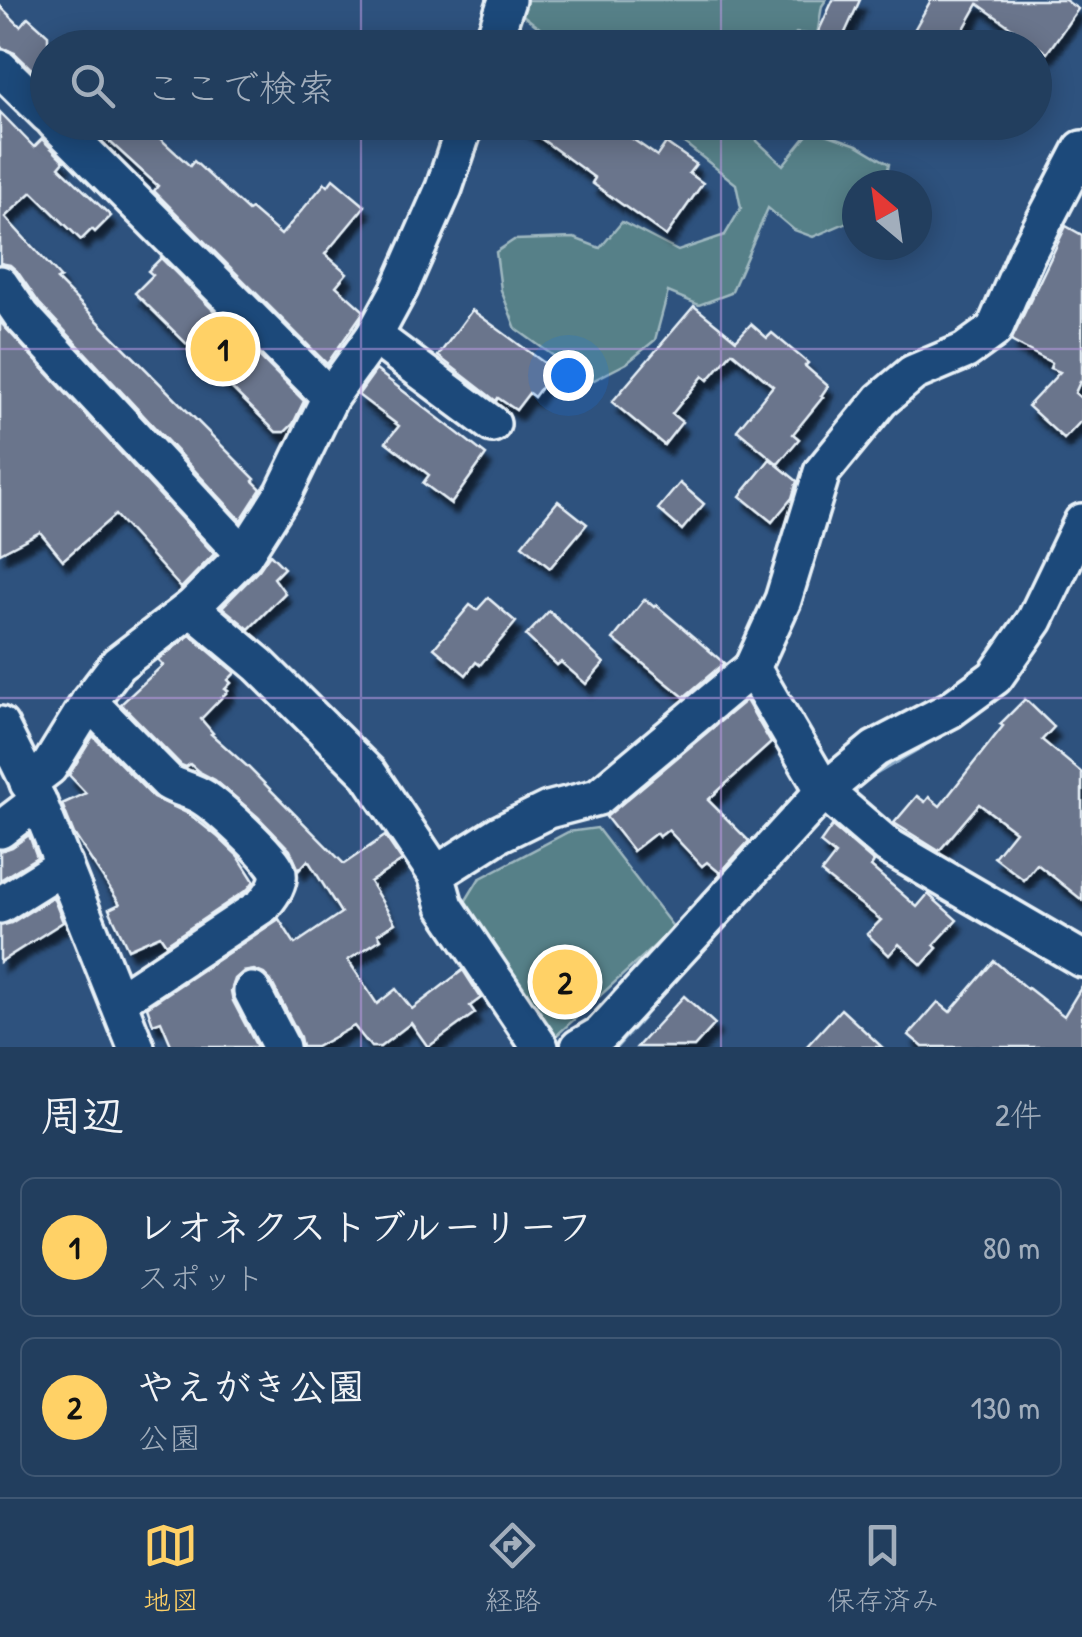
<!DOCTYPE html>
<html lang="ja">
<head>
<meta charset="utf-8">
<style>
	:root { --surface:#223e5e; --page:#2a4564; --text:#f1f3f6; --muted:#a2aebc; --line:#3f5773; --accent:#ffd166 }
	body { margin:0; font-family:"Patrick Hand","Klee One",sans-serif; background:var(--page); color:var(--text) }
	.compass { position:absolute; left:842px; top:170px; width:90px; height:90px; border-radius:50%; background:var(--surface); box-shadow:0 5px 25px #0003; rotate:331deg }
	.you { position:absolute; left:568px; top:375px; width:35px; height:35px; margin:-25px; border:8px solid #fff; border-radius:50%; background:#1a73e8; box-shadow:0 0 0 15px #1a73e833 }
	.badge { display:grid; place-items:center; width:65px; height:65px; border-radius:50%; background:var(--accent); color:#111; font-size:32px; font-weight:700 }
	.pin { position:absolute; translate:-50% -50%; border:5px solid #fff; box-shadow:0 2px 10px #0006 }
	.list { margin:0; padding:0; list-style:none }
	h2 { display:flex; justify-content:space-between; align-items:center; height:130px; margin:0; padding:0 40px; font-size:42px }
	h2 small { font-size:32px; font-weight:400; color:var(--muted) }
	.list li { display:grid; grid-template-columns:65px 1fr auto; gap:30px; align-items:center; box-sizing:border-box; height:140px; margin:0 20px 20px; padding:0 20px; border:2px solid var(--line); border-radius:15px }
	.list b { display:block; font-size:38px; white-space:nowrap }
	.list p { margin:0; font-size:32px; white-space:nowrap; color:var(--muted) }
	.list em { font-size:32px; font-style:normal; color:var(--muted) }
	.icon { flex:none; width:55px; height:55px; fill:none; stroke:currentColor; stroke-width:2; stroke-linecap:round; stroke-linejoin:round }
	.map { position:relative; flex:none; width:1082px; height:1047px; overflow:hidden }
	.search { position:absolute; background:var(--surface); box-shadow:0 5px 25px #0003; left:30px; right:30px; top:30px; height:110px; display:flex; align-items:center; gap:25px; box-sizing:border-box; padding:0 35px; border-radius:55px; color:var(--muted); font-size:38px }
	.sheet { height:450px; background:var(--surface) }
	nav { display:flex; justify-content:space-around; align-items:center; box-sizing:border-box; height:140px; border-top:2px solid var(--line); background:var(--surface); font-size:28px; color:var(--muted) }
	nav a { display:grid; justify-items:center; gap:5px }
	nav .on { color:var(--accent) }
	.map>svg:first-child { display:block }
	.green { fill:#568088; stroke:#9fb8c0; stroke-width:2.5 }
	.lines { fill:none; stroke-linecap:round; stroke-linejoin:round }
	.stream { stroke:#8aaac8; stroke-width:9 }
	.building { fill:#6b748c; stroke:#e8f1f8; stroke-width:2.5; filter:url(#shadow) }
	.minor-casing { stroke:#e8f1f8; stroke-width:42 }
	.minor { stroke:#1f4a7a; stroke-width:35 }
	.grid { fill:none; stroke:#b798de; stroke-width:2.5; stroke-opacity:0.55 }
</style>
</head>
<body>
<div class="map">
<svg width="1082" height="1047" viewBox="0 0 1082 1047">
	<defs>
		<filter id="shadow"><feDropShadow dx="5.5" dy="10" stdDeviation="2.5" flood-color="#0009"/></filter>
	</defs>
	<rect width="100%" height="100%" fill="#2e527e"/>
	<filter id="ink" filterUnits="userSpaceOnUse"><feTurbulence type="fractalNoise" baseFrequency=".01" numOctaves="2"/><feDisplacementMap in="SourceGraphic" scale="20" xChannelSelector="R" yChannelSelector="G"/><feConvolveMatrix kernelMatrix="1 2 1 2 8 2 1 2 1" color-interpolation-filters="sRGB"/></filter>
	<g filter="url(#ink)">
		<g class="green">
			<path d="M516,0H826L822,6L817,35L796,33L784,48L564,47L514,8Z"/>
			<path d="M659,123H756L757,141L783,165L812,129L857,145L889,164L885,185H857V218L813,237L794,230L768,208L731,293L699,305L668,292L655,340L627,363L590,382L516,329L501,290L496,252L514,240L574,238L600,248L622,222L678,251L725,235L741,208L736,184Z"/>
			<path d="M597,828L674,928L556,1036L460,910L479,879L568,832Z"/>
		</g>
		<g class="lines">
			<g class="stream">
				<path d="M872,773L923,743"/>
				<path d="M613,1047L641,1016"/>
			</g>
		</g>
		<g class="building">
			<path d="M833,0H860L838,48H811Z"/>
			<path d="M931,0H1065L1078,9L1047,53L978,4L953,48H904Z"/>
			<path d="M0,6L20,26L28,17L48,35V85L15,53L0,47Z"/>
			<path d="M0,112L34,147L42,139L64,161L59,167L111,216L95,232L92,229L81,240L32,192L5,217L61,278L57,280L255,479L253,481L261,489L241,520L39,303L17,271L10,265L0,263Z"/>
			<path d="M86,122H142L190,166L194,161L248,211L251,209L281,235L325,183L328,186L333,179L365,206L325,254L347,273L336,286L364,311L327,364L154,191L158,186L97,130L95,132Z"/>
			<path d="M518,122H608L657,156L666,143L696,164L689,173L703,183L666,236L592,183L595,178Z"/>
			<path d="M1066,226L1082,235V383L1080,382L1075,393L1082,399V420L1064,439L1028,406L1060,372L1050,368L1052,363L1011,341Z"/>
			<path d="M161,258L304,401L293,424L285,432H276L135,293L153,275L148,271Z"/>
			<path d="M694,306L736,340L751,324L767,338L772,333L808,363L805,366L828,386L821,396L823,397L793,434L799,439L778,464L737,430L773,386L732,352L708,380L703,376L672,414L682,422L664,445L612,402Z"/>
			<path d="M472,310L554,370L534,397L529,393L516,410L498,398L496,401L438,356Z"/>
			<path d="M0,322L214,554L181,588L115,515L63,560L40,532L0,553Z"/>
			<path d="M376,370L486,455L451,504L423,483L429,475L386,442L399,426L358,395Z"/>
			<path d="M770,459L797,481L792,498L772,522L740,496Z"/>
			<path d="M680,483L704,504L682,530L658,509Z"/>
			<path d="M558,501L587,524L550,568L522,545Z"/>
			<path d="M270,554L284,568L274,578L285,593L249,629L222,607L259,570Z"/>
			<path d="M488,598L516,622L480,665L476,662L466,675L434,648L470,605L477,610Z"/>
			<path d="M645,599L654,607L656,605L724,663L684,697L613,639Z"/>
			<path d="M549,611L604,663L586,684L561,662L557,665L526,636Z"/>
			<path d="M190,635L235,673L228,680L231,683L225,689L228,691L201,719L213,733L211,734L249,768L344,864L385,836L402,861L370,882L395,923L378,934L381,939L348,960L377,1004L396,989L412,1009L463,970L481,998L470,1006L475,1013L428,1047L411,1023L380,1047H371L354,1026L316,1047H302L300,1037L271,981L264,974L254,970L243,972L235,979L231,991L233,1001L257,1047H172L161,1021L153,1024L147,1007L279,919L295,944L341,913L308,860L299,870L290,850L258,817L215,780L198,771L190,764L186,767L181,765L121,704L163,665L158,660Z"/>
			<path d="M1025,699L1054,727L1042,740L1082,773V900L1037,864L1024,880L994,857L1015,831L979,804L939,851L894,823L917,796L925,802L929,797L940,806L1003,726L1000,724Z"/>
			<path d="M746,700L771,743L708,800L749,841L720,873L707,862L702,866L668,830L659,837L656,833L633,851L606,817Z"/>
			<path d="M93,736L153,797L189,814L218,837L238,856L254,881L248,889L166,944L160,935L128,949L109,909L120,904L74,834L62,804L86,793L69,775Z"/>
			<path d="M832,826L874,862L871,867L917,907L928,894L957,920L934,945L937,948L922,965L899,944L889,955L867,934L881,920L821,873L835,855L820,843Z"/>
			<path d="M29,835L37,857L0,880V851L12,847Z"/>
			<path d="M53,897L63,922L0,962V926L11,923Z"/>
			<path d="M994,961L1027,989L1028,988L1064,1016L1082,986V1047H923L909,1035L938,1002L950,1012Z"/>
			<path d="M684,996L715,1024L694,1047H637Z"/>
			<path d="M841,1009L882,1047H806Z"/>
		</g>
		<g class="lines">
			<g class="minor-casing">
				<g id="minor">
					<path d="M491,48L507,0"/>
					<path d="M0,68L48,115"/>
					<path d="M55,122L330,397"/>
					<path d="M1082,149L1026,256L994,330L965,351L913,373L881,400L822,472L783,600L752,668L824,791L888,846L1082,959"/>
					<path d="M0,284L22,316L244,555"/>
					<path d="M374,336L492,424"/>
					<path d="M191,608L259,665L369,774L436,874"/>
					<path d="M89,702L168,782C179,789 193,790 204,798C218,807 272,856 277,870C282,882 270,896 263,905L118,1001"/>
					<path d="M0,725L38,801L136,1047"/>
					<path d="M28,783L49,767L89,702L118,664L191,608L244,555L284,492L330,397L374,336L400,288L444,188L466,122"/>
					<path d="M0,830L38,801"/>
					<path d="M0,905L64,865"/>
					<path d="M252,991L281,1047"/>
					<path d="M540,1047L445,906L436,874L499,834L548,810L598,797L752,668"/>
					<path d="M579,1047L601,1034L824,791L875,749L950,710L995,677L1035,620L1082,522"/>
				</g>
			</g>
			<use href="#minor" class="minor"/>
		</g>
	</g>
	<path class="grid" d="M361,0V48M721,0V48M361,122V1047M721,122V1047M0,349H1082M0,698H1082"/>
</svg>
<svg class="compass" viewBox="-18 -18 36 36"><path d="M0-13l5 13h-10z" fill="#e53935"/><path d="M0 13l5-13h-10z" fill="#a2aebc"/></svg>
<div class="you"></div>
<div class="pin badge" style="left:223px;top:349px">1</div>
<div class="pin badge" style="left:565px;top:982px">2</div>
<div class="search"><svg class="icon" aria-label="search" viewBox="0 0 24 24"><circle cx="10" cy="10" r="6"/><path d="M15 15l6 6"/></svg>ここで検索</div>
</div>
<section class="sheet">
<h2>周辺<small>2件</small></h2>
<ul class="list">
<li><span class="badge">1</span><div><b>レオネクストブルーリーフ</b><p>スポット</p></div><em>80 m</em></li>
<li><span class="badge">2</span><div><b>やえがき公園</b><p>公園</p></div><em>130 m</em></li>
</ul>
</section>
<nav>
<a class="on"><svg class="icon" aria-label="map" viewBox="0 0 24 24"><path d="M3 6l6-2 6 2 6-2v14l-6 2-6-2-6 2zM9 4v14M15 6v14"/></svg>地図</a>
<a><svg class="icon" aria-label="directions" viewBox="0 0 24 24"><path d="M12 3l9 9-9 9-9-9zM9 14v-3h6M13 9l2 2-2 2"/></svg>経路</a>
<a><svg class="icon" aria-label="saved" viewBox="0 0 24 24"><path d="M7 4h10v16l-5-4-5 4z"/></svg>保存済み</a>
</nav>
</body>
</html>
